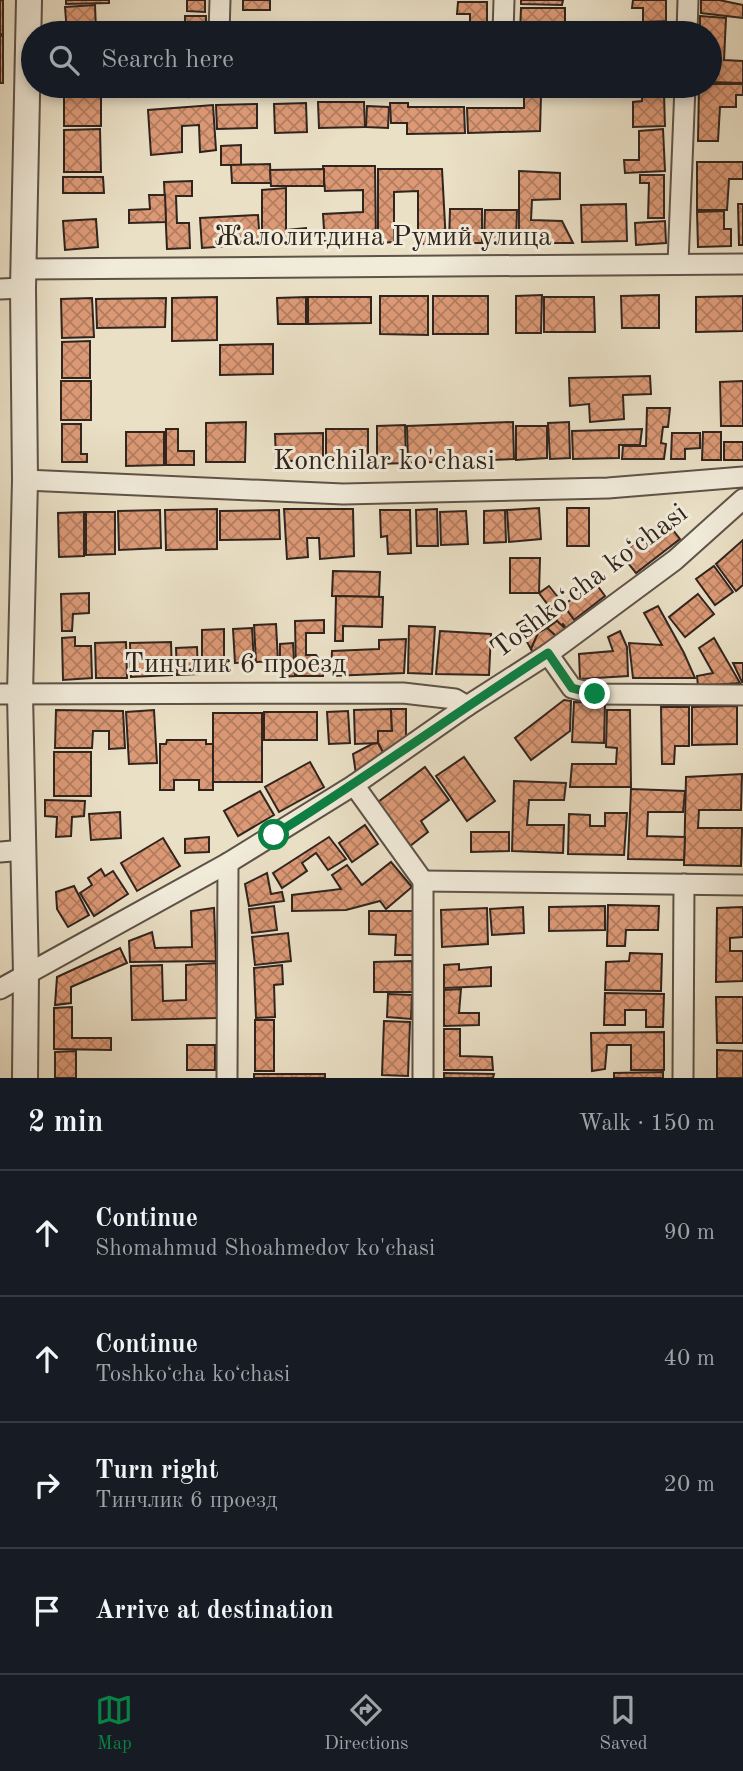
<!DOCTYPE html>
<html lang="en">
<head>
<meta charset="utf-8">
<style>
	:root { --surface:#171b24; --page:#242831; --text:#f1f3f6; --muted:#9ea1a6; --line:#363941; --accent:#0b8043 }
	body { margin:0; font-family:"Old Standard TT",serif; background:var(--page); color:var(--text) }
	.stop { position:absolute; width:21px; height:21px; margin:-16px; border:5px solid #0b8043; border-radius:50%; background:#fff }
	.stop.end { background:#0b8043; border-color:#fff; box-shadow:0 2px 7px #0008 }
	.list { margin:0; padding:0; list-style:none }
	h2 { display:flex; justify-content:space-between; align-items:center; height:91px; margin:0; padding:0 28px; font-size:30px }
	h2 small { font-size:23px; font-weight:400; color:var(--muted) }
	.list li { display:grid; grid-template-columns:46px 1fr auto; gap:21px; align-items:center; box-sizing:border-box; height:126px; padding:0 28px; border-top:2px solid var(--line) }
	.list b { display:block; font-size:26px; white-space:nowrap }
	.list p { margin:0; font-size:23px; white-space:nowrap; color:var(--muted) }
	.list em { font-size:23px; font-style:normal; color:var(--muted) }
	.icon { flex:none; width:38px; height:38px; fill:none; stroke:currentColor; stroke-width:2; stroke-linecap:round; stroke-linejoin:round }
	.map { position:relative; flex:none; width:743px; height:1078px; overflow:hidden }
	.search { position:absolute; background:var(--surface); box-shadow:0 4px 10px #0003; left:21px; right:21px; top:21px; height:77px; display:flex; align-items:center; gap:18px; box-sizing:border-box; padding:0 24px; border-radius:38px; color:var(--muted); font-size:26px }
	.sheet { height:595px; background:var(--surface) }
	nav { display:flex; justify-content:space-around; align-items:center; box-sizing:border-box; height:98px; border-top:2px solid var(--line); background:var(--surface); font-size:19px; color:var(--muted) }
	nav a { display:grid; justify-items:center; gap:4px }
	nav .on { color:var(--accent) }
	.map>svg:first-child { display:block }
	.building { fill:url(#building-cross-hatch); stroke:#30241e; stroke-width:2 }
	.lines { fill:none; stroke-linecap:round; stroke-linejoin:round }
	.minor-casing { stroke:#5e5348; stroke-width:23 }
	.tertiary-casing { stroke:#5e5348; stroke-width:28 }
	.minor { stroke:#f1ebda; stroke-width:19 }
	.tertiary { stroke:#f1ebda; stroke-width:24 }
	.route { stroke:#0b8043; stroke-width:9 }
	.labels { text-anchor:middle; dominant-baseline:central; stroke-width:6; stroke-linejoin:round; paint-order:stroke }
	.street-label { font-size:28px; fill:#30241e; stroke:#f1ebda }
</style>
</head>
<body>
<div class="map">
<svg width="743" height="1078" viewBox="0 0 743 1078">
	<defs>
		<pattern id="building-cross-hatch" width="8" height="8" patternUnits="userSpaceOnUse" patternTransform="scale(1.75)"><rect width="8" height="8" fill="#dc9976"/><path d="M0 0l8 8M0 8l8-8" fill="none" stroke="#b37d60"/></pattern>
	</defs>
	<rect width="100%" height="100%" fill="#eae0c6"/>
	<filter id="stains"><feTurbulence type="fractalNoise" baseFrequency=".00286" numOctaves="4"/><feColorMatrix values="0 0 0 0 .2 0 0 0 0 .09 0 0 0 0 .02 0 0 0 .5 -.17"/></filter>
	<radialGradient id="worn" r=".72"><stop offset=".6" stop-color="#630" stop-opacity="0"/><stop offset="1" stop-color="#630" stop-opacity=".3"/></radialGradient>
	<g class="building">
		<rect x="0" y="0" width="3" height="34"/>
		<path d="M66,0H109V3L66,4Z"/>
		<path d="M187,0H205V12L187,11Z"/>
		<rect x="243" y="0" width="27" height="10"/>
		<path d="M521,0H563L562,5L521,4Z"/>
		<path d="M633,0H666V21L643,22V8H632Z"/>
		<path d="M701,0H719L743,5V18L701,13Z"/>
		<path d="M458,2H487V24H470V14H457Z"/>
		<path d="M95,5L96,31L67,33L65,7Z"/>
		<path d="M521,8H565V33H520Z"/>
		<rect x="185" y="16" width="21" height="17"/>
		<path d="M700,16L726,18L724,60L743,61V83L710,82V33H700Z"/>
		<path d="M663,29V33H641V30Z"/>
		<rect x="0" y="36" width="3" height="47"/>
		<path d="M710,84H743V95H736V107H720L718,141H698L699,86Z"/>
		<path d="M101,86V126H64V87Z"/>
		<path d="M188,86H208L209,94L189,97Z"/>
		<path d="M522,86H547L546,91L522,92Z"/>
		<path d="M644,86H664V90L645,91Z"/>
		<path d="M664,94L665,126L633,127V102L642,101V95Z"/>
		<path d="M524,95H541L540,131L468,133L467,108H524Z"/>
		<path d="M318,102H364L365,127L319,128Z"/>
		<path d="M306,103L307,132L275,133L274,104Z"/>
		<path d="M390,103H408V107H464L465,133L407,134V123H391Z"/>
		<path d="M257,104V128L217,129L216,105Z"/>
		<path d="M213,105L216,150L200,152L199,125L182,126V152L151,155L148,110Z"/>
		<path d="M367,106L389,107L388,128L366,127Z"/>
		<path d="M100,129L101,172H64V130Z"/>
		<path d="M663,129L665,171L625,173L624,160H639V131Z"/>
		<path d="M241,145V165H221V146Z"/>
		<path d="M697,162H743V179H729L727,210H697Z"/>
		<path d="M270,164L271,183H232L231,165Z"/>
		<path d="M323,166H375L376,243L325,246L323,214L363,212V190L325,191Z"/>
		<path d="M324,169V186H271L270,170Z"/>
		<path d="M378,169H442L446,243L418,244V191L394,192V242L378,243Z"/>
		<path d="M519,171L560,173V199L532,200L531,220L562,221L573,243H519Z"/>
		<path d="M640,175H664V218H648L649,183H640Z"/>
		<path d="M63,177H103L104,193H63Z"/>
		<path d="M192,181V196H176L177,223H189L190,248L167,249L164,182Z"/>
		<path d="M286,188V230L306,228V242L262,244V190Z"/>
		<path d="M149,195H165L166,222L129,223V210L150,209Z"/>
		<path d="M626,204L627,241L582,242L581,205Z"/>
		<path d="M738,204H743V245H739Z"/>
		<path d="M450,209H482V243H449Z"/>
		<path d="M485,210H517L516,244L484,243Z"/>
		<path d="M724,211V229H731V246L698,247L697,212Z"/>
		<path d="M258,215L260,244L202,248L200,218Z"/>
		<path d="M96,219L98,247L65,250L63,221Z"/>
		<path d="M665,221L666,243L636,245L635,223Z"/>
		<path d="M542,295L541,333H516V296Z"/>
		<path d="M659,295V328H622L621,296Z"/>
		<path d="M380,296H428V335L380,334Z"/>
		<rect x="433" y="296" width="55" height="38"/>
		<path d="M743,296V331L696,332V297Z"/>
		<path d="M217,297V340L172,341V298Z"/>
		<path d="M306,297V324H278L277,298Z"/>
		<path d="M308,297H371V323L308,324Z"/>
		<path d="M544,297H594L595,332H544Z"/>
		<path d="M92,298L94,337L62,338L61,299Z"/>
		<path d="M166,298L165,327L97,328L96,299Z"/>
		<path d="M90,341V378H62V342Z"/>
		<path d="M273,344V374L220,375V345Z"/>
		<path d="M650,376L651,394L623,395L624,419L590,422L589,404L570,406L569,378Z"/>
		<rect x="61" y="381" width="30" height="39"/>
		<path d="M743,381V426H721L720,382Z"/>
		<path d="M647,408H670L668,427H663L661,443L666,444L664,459H622L623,446H646Z"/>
		<path d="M246,422L245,462H206V423Z"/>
		<path d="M513,422L514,459L408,463L407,426Z"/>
		<path d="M569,422L570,458L550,459L548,423Z"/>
		<path d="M62,424H81V454H87V462H62Z"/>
		<path d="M405,425L406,463L377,464V426Z"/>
		<path d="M516,426H547V458L516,460Z"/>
		<path d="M166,429H178V451H194V465H166Z"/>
		<rect x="326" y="429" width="42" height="31"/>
		<path d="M642,429L640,445H619V458L573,459L572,431Z"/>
		<path d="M126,432H164V465L126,466Z"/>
		<path d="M703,432H721V460H702Z"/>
		<path d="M323,433V461H276L275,434Z"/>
		<path d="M672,433H700V448L685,449V459H671Z"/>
		<rect x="724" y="442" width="19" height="18"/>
		<path d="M539,508L541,539L509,542L507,510Z"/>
		<rect x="567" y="508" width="22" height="38"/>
		<path d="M217,509V549L166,550L165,510Z"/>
		<path d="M284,509H353L354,556L320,559L319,538H307L308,557L287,559Z"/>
		<path d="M437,509L438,546H417L416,510Z"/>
		<path d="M160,510L161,548L119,550L118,511Z"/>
		<path d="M279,510L280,539L220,540V511Z"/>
		<path d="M380,510H410L411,553L388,554L387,536L381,537Z"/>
		<path d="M505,510L506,542L484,543V511Z"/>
		<path d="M466,511L468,544L441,545L440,512Z"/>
		<path d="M84,512V556L59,557L58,513Z"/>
		<path d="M86,512H115V554L86,555Z"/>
		<path d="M665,520L680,539L636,573L621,554Z"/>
		<path d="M743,540V585L736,591L716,564Z"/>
		<path d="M510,558H540L539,593H510Z"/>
		<path d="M714,566L733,592L715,605L696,579Z"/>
		<path d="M333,571L380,572L379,597L332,596Z"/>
		<path d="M592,578L605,596L574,620L563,605L572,599L569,595Z"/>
		<path d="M549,586L561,601L551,609L539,593Z"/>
		<path d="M89,593V613L73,614L72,631H62L61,594Z"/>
		<path d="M698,594L714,614L685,637L669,617Z"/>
		<path d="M336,596L383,597L382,627L343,626V641H335Z"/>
		<path d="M563,605L575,621L566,628L563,624L561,626L552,614Z"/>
		<path d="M658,606L684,653L695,678H633L629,643L662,645L644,613Z"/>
		<path d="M527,618L531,624L534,622L540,630L531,649L517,624Z"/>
		<path d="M324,620V633H306V655H316L323,665V676H296L295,621Z"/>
		<path d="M557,621L568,631L558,638L547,628Z"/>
		<path d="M276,624L278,661L256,662L254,625Z"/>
		<path d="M409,626L435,627L432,674L408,673Z"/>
		<path d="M252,628L254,662L235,663L233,629Z"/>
		<path d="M547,628L558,638L535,654L531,649L538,633Z"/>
		<path d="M224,629V658L202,659V630Z"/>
		<path d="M440,631L491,634L489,675L436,674Z"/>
		<path d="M620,631L627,647L628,676L580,679L579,654L613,651L608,637Z"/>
		<path d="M75,637V646H91L92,678L63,680L62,638Z"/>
		<path d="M714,638L740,683L698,686L697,676L713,673L699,648Z"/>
		<path d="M406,639L404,673L331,676L332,651L379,649V640Z"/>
		<path d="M126,642L127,678H96L95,643Z"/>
		<path d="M171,642L172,675L131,677L130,643Z"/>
		<path d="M293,643L295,676L280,677V644Z"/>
		<path d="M197,647L198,674L177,675L176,648Z"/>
		<path d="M733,663H743V682H742Z"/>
		<path d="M564,700L571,701L570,731L531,760L515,738Z"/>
		<path d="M574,702L605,703L604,743L572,742Z"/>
		<path d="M737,706V744L692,745V707Z"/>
		<path d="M661,707H689V746H675L674,764H662Z"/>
		<path d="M391,709L392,731H378V743L355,744L354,710Z"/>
		<path d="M391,709H406V743L385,756L378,743V731H392Z"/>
		<path d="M56,710L123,711L125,748L109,749V731H93L92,748H55Z"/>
		<path d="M154,710L157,763L129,764L126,712Z"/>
		<path d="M607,710H630L631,787H570L572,764H616L617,748L606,747Z"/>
		<path d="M348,711L350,743L329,744L327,712Z"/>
		<rect x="264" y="712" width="53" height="28"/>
		<rect x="213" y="713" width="49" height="69"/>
		<path d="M167,740H206V744H213V790H199V780H174V790H160V744H166Z"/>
		<path d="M378,743L385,756L356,774L353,754L372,744Z"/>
		<rect x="54" y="752" width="37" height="44"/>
		<path d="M464,757L495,801L467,821L436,776Z"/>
		<path d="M310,762L324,787L279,812L265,787Z"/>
		<path d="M425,767L449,800L421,821L428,832L410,846L378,802Z"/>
		<path d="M742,774L741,810H699L698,828H742L741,866L684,865L686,777Z"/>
		<path d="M514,781L566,783L564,800H529L527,825H564L563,853L512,851Z"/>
		<path d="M631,789L685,791L683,812H648L647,836L685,837L684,860L628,859Z"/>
		<path d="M260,791L274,815L238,836L224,811Z"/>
		<path d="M45,800L85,801L84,816L72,817L71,836L56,837L57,817L45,816Z"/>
		<path d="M120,812L121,838L91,840L89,814Z"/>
		<path d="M605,813H627L624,855L568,854L569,814L590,815V826H605Z"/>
		<path d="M365,825L378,844L352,862L339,843Z"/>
		<path d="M471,832H509V851L471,852Z"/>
		<path d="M209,837V852L185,853V839Z"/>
		<path d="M329,837L346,859L328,870L316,853L302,863L307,871L282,888L273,873Z"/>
		<path d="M163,838L180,866L137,891L121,863Z"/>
		<path d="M391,862L412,887L386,909L380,901L346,910L292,911V895L341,889L332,875L347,865L362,885Z"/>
		<path d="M101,869L105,876L113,871L128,894L94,916L80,893L92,885L88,878Z"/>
		<path d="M267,873L271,894L282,892L284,901L249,906L245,884Z"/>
		<path d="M74,886L89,915L68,927L57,909L56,892Z"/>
		<path d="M608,905L659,906L658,930H626L625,946H607Z"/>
		<path d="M274,906L277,930L252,933L249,909Z"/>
		<path d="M605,906V930L549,931V907Z"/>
		<path d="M523,907L524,933L492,935L490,909Z"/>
		<path d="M743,907V937L730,938V951H743V981L716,982L717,908Z"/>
		<path d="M214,908L216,961L130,962L129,941L152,932L155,948L192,947L191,911Z"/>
		<path d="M487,908L488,944L442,947L441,910Z"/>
		<path d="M369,911H413V955H395L396,935L369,934Z"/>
		<path d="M288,933L291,961L255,965L252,937Z"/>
		<path d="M120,948L127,963L71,987V1003L55,1005L57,977Z"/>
		<path d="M630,953L662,954L661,991L605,990L606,962L629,961Z"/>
		<path d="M412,961L413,992H374V962Z"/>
		<path d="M216,963L217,1018L132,1020L131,966L162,965L163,1001L186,1000V965Z"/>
		<path d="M459,964V970L491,967V986L444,988V965Z"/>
		<path d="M282,965L283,984L274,985L275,1017L256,1018L254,968Z"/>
		<path d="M461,989L459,1013H479V1025L444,1026V990Z"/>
		<path d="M605,993L664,994L663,1027H646V1010H625V1025H604Z"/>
		<path d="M388,994L412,995L411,1019L387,1017Z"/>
		<path d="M716,997H743V1043H717Z"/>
		<path d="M72,1007V1038H111V1050L54,1049V1008Z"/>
		<rect x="255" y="1020" width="19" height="51"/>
		<path d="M384,1021L410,1022L408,1076L382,1075Z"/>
		<path d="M444,1029H460V1056L492,1057L493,1070H444Z"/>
		<path d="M664,1032V1070H631V1045H607L605,1069L592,1071L591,1033Z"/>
		<rect x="187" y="1045" width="28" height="25"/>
		<path d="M717,1050L743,1051V1078H717Z"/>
		<path d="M76,1051V1078H55V1052Z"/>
		<path d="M663,1072V1078H614V1073Z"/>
		<path d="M444,1073L494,1074L493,1078H444Z"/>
		<rect x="254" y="1074" width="71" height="4"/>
	</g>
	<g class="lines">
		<g class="minor-casing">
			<g id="minor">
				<path d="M219,33L220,0"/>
				<path d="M503,33L504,0"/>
				<path d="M687,33L688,0"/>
				<path d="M678,264L685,86"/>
				<path d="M23,269L743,264"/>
				<path d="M0,289L23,288"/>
				<path d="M25,480L343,494L608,488L743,477"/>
				<path d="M548,654L572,688L595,694L743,695"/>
				<path d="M0,694L403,693L455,699L467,706"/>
				<path d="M354,785L423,881"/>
				<path d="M0,852L24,850"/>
				<path d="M423,881L743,885"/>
				<path d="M0,989L228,863L354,785L467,706L548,654L675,560L743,499"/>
				<path d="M227,1078L228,863"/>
				<path d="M423,1078V881"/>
				<path d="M683,1078L684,884"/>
			</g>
		</g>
		<g class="tertiary-casing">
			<path id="tertiary" d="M25,1078L26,974L20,694L25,480L23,288L29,0"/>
		</g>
		<use href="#minor" class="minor"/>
		<use href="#tertiary" class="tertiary"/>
	</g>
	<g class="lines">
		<path class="route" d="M274,835C367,777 456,713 548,653L572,688L595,694"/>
	</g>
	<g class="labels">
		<g class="street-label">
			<text x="383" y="238">Жалолитдина Румий улица</text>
			<text x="384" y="462">Konchilar ko'chasi</text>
			<text transform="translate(590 582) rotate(-37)">Toshkoʻcha koʻchasi</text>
			<text x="235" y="665">Тинчлик 6 проезд</text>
		</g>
	</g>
	<rect width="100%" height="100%" filter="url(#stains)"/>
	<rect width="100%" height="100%" fill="url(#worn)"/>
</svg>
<div class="stop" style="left:274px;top:835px"></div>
<div class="stop end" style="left:595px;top:694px"></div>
<div class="search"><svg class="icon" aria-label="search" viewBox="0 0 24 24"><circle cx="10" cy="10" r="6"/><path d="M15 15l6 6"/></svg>Search here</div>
</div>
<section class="sheet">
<h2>2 min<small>Walk · 150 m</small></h2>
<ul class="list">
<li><svg class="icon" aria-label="ahead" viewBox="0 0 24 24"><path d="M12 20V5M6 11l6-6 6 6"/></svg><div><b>Continue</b><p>Shomahmud Shoahmedov ko'chasi</p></div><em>90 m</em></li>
<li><svg class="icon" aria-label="ahead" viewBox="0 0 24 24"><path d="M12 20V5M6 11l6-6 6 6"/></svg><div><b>Continue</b><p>Toshkoʻcha koʻchasi</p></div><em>40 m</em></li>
<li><svg class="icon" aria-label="right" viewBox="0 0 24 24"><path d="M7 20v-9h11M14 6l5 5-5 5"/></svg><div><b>Turn right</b><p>Тинчлик 6 проезд</p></div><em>20 m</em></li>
<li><svg class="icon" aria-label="arrive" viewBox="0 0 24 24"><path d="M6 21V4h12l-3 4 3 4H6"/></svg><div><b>Arrive at destination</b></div></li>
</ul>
</section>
<nav>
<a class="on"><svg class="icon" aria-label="map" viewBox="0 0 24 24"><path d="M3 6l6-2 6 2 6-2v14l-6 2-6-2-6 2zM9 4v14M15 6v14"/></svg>Map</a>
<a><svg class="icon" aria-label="directions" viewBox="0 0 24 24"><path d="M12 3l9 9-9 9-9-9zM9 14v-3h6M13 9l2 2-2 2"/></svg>Directions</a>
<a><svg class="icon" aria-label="saved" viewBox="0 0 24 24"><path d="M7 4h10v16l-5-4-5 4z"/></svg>Saved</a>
</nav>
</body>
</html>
